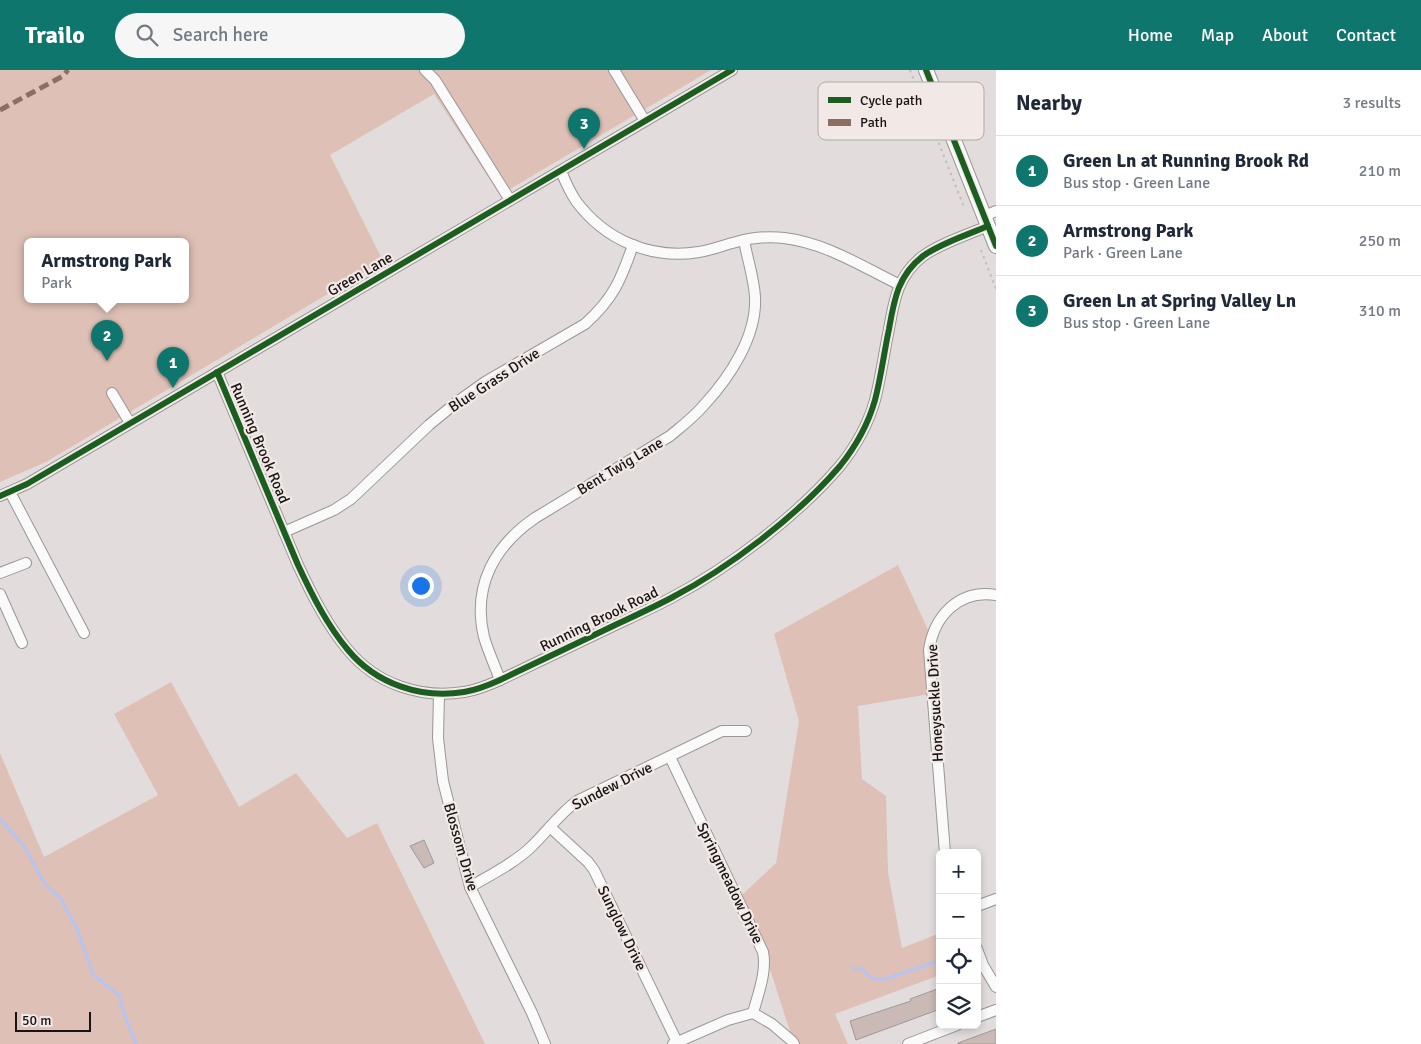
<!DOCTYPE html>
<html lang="en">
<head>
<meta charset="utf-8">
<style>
	:root { --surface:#fff; --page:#f6f6f7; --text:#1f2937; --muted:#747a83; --line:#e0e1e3; --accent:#0f766e }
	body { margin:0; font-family:Signika,sans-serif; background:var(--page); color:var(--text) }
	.controls { position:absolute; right:15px; bottom:15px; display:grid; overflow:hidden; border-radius:8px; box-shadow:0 2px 8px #0003 }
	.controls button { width:45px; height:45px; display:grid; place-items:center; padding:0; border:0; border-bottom:1px solid var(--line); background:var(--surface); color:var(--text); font:25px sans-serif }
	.scale { position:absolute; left:15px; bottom:12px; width:76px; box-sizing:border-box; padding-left:5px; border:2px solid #171413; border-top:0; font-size:14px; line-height:18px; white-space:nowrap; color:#171413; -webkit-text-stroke:4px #f2e9e7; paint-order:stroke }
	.you { position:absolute; left:420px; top:515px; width:18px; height:18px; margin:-12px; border:4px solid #fff; border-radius:50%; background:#1a73e8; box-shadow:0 0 0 8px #1a73e833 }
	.badge { display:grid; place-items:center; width:32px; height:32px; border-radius:50%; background:var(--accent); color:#fff; font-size:16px; font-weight:700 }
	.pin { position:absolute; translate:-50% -41px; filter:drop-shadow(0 1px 2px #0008) }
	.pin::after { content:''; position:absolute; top:26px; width:18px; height:15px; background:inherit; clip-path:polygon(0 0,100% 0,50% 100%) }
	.popup { position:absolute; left:24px; top:168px; width:165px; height:65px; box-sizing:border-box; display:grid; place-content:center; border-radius:8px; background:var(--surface); filter:drop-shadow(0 1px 4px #0005); font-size:16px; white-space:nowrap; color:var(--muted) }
	.popup b { font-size:19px; color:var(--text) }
	.popup::after { content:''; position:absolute; left:50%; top:100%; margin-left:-10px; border:10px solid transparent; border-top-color:var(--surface) }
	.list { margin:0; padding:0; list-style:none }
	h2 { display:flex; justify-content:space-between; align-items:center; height:65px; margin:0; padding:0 20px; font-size:21px }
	h2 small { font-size:16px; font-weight:400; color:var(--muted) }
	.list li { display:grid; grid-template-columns:32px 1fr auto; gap:15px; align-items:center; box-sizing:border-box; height:70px; padding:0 20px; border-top:1px solid var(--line) }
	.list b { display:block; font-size:19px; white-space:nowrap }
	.list p { margin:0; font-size:16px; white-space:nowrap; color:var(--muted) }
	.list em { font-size:16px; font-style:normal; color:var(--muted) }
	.icon { flex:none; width:28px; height:28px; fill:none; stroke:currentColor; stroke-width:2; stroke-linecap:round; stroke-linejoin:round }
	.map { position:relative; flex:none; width:996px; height:974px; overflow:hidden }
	header { display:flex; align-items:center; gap:30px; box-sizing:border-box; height:70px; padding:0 25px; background:var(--accent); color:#fff }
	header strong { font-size:24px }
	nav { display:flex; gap:28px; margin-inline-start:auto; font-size:18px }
	.search { width:350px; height:45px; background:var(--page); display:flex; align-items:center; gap:12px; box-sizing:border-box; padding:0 18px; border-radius:28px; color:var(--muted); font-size:19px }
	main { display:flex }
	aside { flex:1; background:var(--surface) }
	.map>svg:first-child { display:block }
	.green { fill:#dec0b6; fill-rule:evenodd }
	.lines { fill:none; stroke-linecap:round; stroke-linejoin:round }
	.stream { stroke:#b4c4f3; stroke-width:3 }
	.building { fill:#cab9b4; stroke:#9e9a99 }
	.minor-casing { stroke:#999695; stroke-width:12 }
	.major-casing { stroke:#999695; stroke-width:16 }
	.path { stroke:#c0bdbd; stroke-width:2; stroke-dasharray:2.5 4; stroke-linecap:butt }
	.minor { stroke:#fbfafa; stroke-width:10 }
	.major { stroke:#fbfafa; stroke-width:14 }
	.quiet { stroke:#8d6e63; stroke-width:5; stroke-dasharray:10 5; stroke-linecap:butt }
	.cycleway-casing { stroke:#f2e9e7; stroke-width:9 }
	.cycleway { stroke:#1b5e20; stroke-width:6 }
	.labels { text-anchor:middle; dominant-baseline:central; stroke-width:4.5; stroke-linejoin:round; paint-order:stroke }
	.street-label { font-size:15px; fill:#171413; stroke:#f2e9e7 }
	.key { fill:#f2e9e7; stroke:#b0a9a7; stroke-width:1 }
	.key-label { font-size:14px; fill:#171413 }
</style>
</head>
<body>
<header>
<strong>Trailo</strong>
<div class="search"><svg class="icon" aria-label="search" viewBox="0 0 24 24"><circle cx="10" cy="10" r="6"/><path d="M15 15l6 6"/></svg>Search here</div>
<nav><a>Home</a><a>Map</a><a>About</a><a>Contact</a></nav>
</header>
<main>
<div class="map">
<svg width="996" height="974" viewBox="0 0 996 974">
	<rect width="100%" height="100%" fill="#e2dddc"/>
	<g class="green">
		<path d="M0,0H711L500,125L434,24L330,85L383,191L46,392L0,412ZM28,172H186V230H28Z"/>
		<path d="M898,495L931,566L930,624L858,636L862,709L886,726L888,802L902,878L940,863V905L835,944L848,974H794L767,890L741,826L776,793L799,651L774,564Z"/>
		<path d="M171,612L239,737L296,703L347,768L377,753L485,974H0V683L44,787L158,725L114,644Z"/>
	</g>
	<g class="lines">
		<g class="stream">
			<path d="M0,749L24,776L44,813L61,829L77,859L93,904L107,916L119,925L124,944L136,974"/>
			<path d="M852,898L862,899L873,909H886L940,890"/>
		</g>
	</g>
	<g class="building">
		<path d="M424,770L434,793L424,798L410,776Z"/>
		<path d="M940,918V939L856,970L850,951L911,931L910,929Z"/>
		<path d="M996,959V974H958V973Z"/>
	</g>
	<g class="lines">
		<g class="minor-casing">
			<g id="minor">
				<path d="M425,0L435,10L510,130"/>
				<path d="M614,0L645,51"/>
				<path d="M561,101C565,111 570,122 576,131C605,170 651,190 699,182C712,180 724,175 736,172C751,168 769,166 784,168C826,173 863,197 900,215"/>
				<path d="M984,146L996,141"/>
				<path d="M217,302L298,495C312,525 327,555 348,580C376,614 421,629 464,622C477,620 489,615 500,610C538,592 575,574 613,556C632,547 652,538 671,528C729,498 797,446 840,396C856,376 868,355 875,330C881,307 884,283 889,259C894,230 898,205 923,186C941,173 967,165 988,156"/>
				<path d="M112,323L130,353"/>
				<path d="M10,422L84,563"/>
				<path d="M0,426L27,414L732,0"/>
				<path d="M284,462L334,440L351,429L429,355L457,332L485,312L585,254C613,229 621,210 633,175"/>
				<path d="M0,503L26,493"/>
				<path d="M0,524L22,573"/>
				<path d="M500,610C495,596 488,581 484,567C472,517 494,476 535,448L670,366C682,356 694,347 704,335C730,307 757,266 755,227C754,208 747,188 744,170"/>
				<path d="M439,624L438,668L443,711L470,817L532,943L545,974"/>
				<path d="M670,687L763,882C767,902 758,924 753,943"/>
				<path d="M550,757L588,792L594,800L677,972"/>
				<path d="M945,783L929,580C934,546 959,519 996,525"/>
				<path d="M470,817C490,805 513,794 530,778C546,763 559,744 577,731L722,661H746"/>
				<path d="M977,836L996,829"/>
				<path d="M977,879L983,895L996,917"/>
				<path d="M977,947L996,940"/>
				<path d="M673,974L728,950L753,943L772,954L792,971L794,974"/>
				<path d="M908,974L957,955"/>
			</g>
		</g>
		<g class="major-casing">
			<path id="major" d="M926,0L996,176"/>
		</g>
		<g class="path">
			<path d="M910,0L964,137"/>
			<path d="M981,180L996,219"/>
		</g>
		<use href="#minor" class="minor"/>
		<use href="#major" class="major"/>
		<path class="quiet" d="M0,40L63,6L68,0"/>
		<g class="cycleway-casing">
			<g id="cycleway">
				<path d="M926,0L996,176"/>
				<path d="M217,302L298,495C312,525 327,555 348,580C376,614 421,629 464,622C477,620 489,615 500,610C538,592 575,574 613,556C632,547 652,538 671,528C729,498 797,446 840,396C856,376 868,355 875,330C881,307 884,283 889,259C894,230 898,205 923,186C941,173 967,165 988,156"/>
				<path d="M0,426L27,414L732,0"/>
			</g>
		</g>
		<use href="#cycleway" class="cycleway"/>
	</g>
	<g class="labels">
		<g class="street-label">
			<text transform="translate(360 204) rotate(-30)">Green Lane</text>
			<text transform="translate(494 310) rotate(-33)">Blue Grass Drive</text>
			<text transform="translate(260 373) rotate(67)">Running Brook Road</text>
			<text transform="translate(620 396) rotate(-31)">Bent Twig Lane</text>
			<text transform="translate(599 549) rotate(-26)">Running Brook Road</text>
			<text transform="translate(935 633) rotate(-93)">Honeysuckle Drive</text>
			<text transform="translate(612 716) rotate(-27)">Sundew Drive</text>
			<text transform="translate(461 777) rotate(74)">Blossom Drive</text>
			<text transform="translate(730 813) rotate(64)">Springmeadow Drive</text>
			<text transform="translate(622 858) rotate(64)">Sunglow Drive</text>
		</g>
	</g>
	<rect x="818" y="12" width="166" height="58" rx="8" class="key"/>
	<rect x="828" y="27" width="23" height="6" fill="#1b5e20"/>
	<rect x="828" y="49" width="23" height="7" fill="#8d6e63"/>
	<g class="key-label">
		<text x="860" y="35">Cycle path</text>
		<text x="860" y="57">Path</text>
	</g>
</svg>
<div class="controls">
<button>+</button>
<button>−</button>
<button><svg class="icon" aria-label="locate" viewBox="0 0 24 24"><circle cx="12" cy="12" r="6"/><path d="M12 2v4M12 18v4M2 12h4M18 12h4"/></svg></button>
<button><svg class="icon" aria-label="layers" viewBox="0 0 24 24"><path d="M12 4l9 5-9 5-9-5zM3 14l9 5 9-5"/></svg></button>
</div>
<div class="scale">50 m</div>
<div class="you"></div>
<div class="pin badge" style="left:173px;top:318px">1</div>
<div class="pin badge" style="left:107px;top:291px">2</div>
<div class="popup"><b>Armstrong Park</b>Park</div>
<div class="pin badge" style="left:584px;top:79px">3</div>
</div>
<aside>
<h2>Nearby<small>3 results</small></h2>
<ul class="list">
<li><span class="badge">1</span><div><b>Green Ln at Running Brook Rd</b><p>Bus stop · Green Lane</p></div><em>210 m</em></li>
<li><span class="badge">2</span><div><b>Armstrong Park</b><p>Park · Green Lane</p></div><em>250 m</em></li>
<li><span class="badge">3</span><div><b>Green Ln at Spring Valley Ln</b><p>Bus stop · Green Lane</p></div><em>310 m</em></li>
</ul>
</aside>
</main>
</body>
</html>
